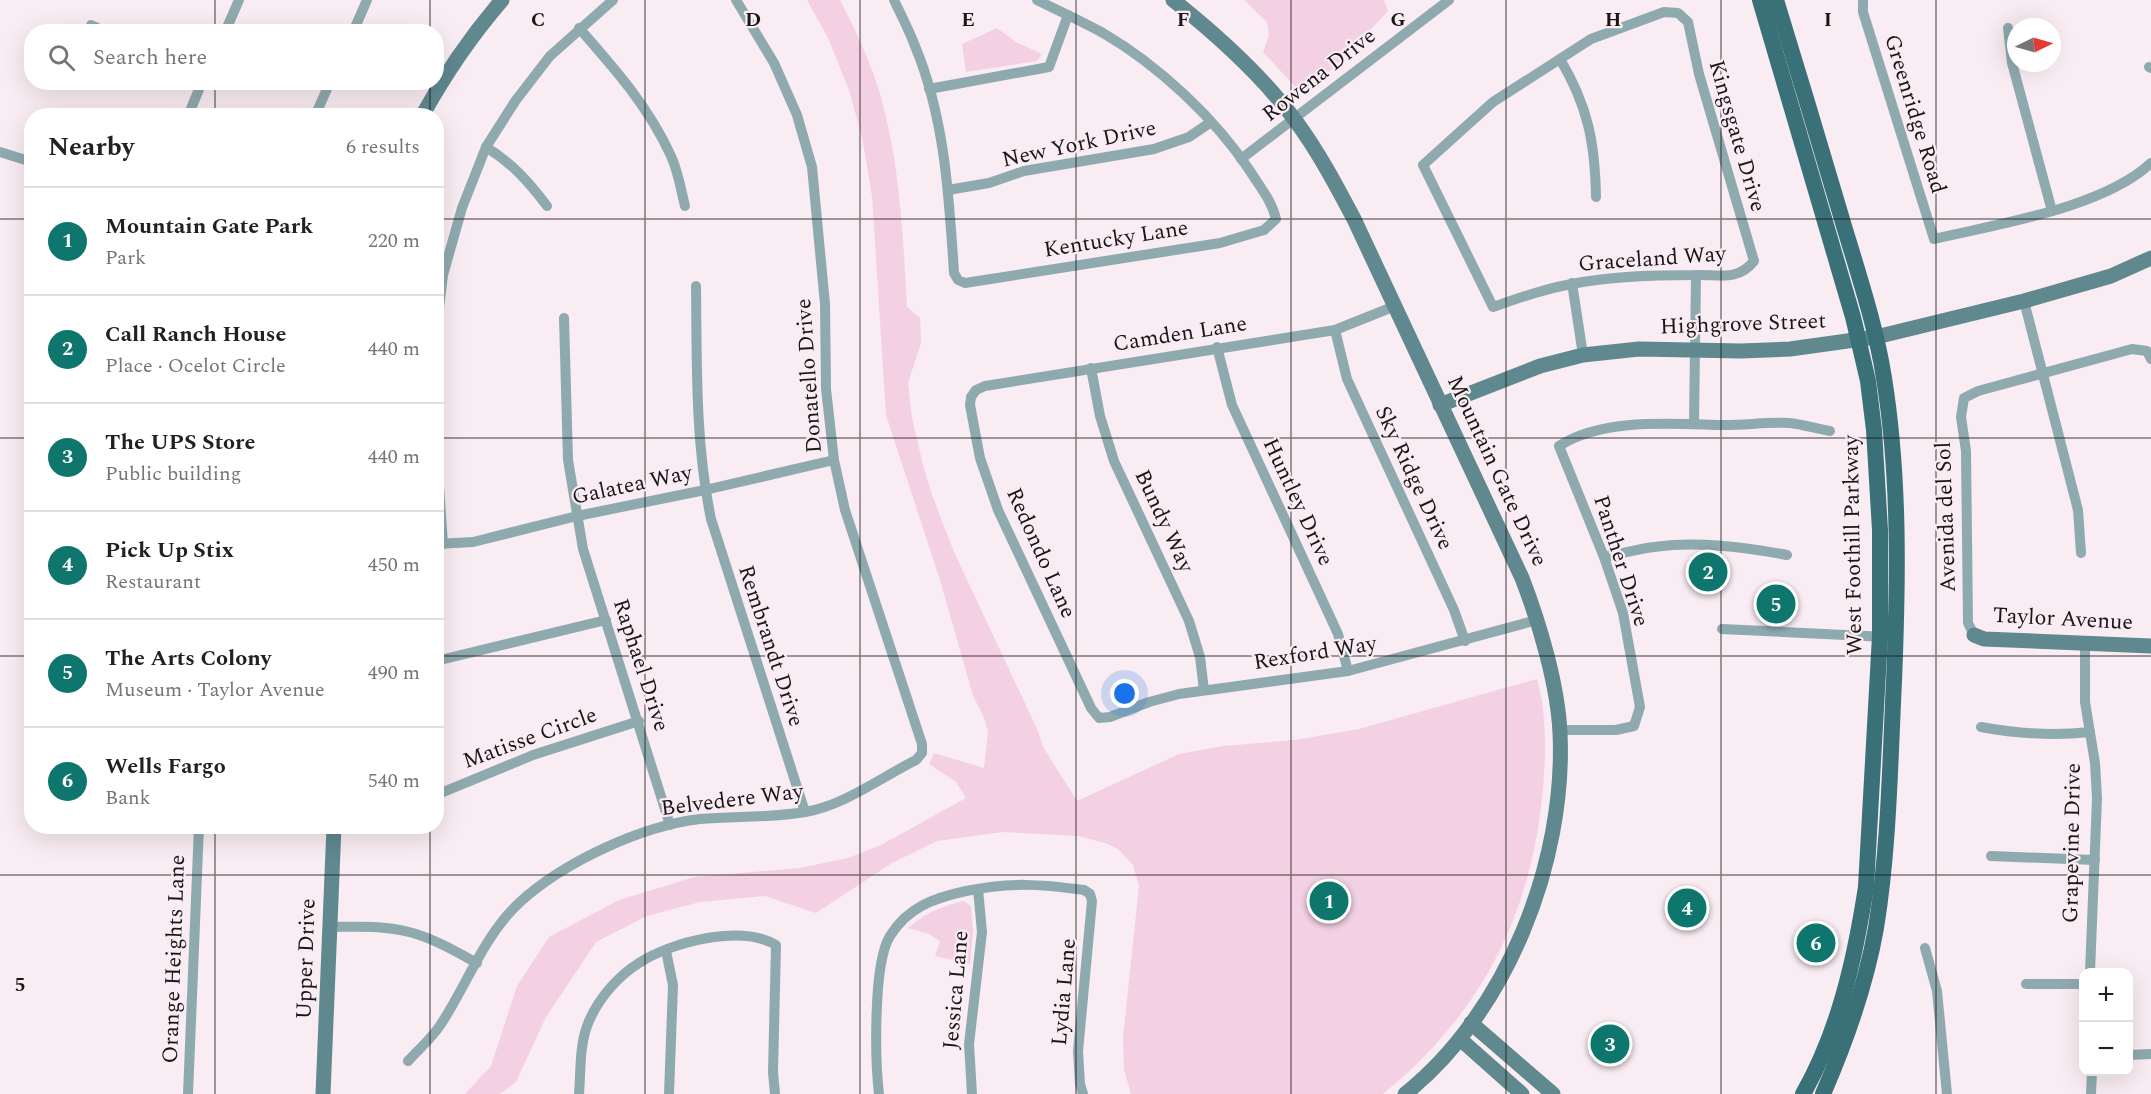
<!DOCTYPE html>
<html lang="en">
<head>
<meta charset="utf-8">
<style>
	:root { --surface:#fff; --page:#f6f6f6; --text:#202124; --muted:#757577; --line:#e0e0e0; --accent:#0f766e }
	body { margin:0; font-family:Spectral,serif; background:var(--page); color:var(--text) }
	.controls { position:absolute; right:18px; bottom:18px; display:grid; overflow:hidden; border-radius:12px; box-shadow:0 6px 24px #0002 }
	.controls button { width:54px; height:54px; display:grid; place-items:center; padding:0; border:0; border-bottom:2px solid var(--line); background:var(--surface); color:var(--text); font:30px sans-serif }
	.compass { position:absolute; left:2007px; top:18px; width:54px; height:54px; border-radius:50%; background:var(--surface); box-shadow:0 6px 24px #0002; rotate:85deg }
	.you { position:absolute; left:1125px; top:694px; width:21px; height:21px; margin:-15px; border:4px solid #fff; border-radius:50%; background:#1a73e8; box-shadow:0 0 0 9px #1a73e833 }
	.badge { display:grid; place-items:center; width:39px; height:39px; border-radius:50%; background:var(--accent); color:#fff; font-size:20px; font-weight:700 }
	.pin { position:absolute; translate:-50% -50%; border:3px solid #fff; box-shadow:0 2px 6px #0006 }
	.list { margin:0; padding:0; list-style:none }
	h2 { display:flex; justify-content:space-between; align-items:center; height:78px; margin:0; padding:0 24px; font-size:26px }
	h2 small { font-size:20px; font-weight:400; color:var(--muted) }
	.list li { display:grid; grid-template-columns:39px 1fr auto; gap:18px; align-items:center; box-sizing:border-box; height:108px; padding:0 24px; border-top:2px solid var(--line) }
	.list b { display:block; font-size:22px; white-space:nowrap }
	.list p { margin:0; font-size:20px; white-space:nowrap; color:var(--muted) }
	.list em { font-size:20px; font-style:normal; color:var(--muted) }
	.icon { flex:none; width:33px; height:33px; fill:none; stroke:currentColor; stroke-width:2; stroke-linecap:round; stroke-linejoin:round }
	.map { position:relative; flex:none; width:2151px; height:1094px; overflow:hidden }
	.search { position:absolute; background:var(--surface); box-shadow:0 6px 24px #0002; left:24px; top:24px; width:420px; height:66px; display:flex; align-items:center; gap:15px; box-sizing:border-box; padding:0 21px; border-radius:24px; color:var(--muted); font-size:22px }
	.panel { position:absolute; background:var(--surface); box-shadow:0 6px 24px #0002; left:24px; top:108px; width:420px; height:726px; border-radius:24px }
	.map>svg:first-child { display:block }
	.green { fill:#f3d1e2 }
	.lines { fill:none; stroke-linecap:round; stroke-linejoin:round }
	.street { stroke:#8faaaf; stroke-width:10 }
	.secondary { stroke:#5f888f; stroke-width:15 }
	.primary { stroke:#3a7078; stroke-width:16 }
	.grid { fill:none; stroke:#1a1618; stroke-width:1.5; stroke-opacity:0.55 }
	.labels { text-anchor:middle; dominant-baseline:central; stroke-width:4.5; stroke-linejoin:round; paint-order:stroke }
	.street-label { font-size:22px; fill:#1a1618; stroke:#f9ecf2 }
	.grid-label { font-size:20px; text-anchor:middle; font-weight:bold; fill:#1a1618; stroke:#f9ecf2; stroke-width:4.5; stroke-linejoin:round; paint-order:stroke }
</style>
</head>
<body>
<div class="map">
<svg width="2151" height="1094" viewBox="0 0 2151 1094">
	<rect width="100%" height="100%" fill="#f9ecf2"/>
	<g class="green">
		<path d="M807,0H840C856,31 871,63 881,97C900,166 903,236 907,307L920,318L921,343L908,383L912,418L923,465L932,495L954,552L1038,731L1043,747L1077,801L1179,754L1223,746L1295,740L1359,729L1537,679C1547,715 1546,751 1543,788C1532,914 1482,1013 1383,1094H1131L1124,1070L1123,1037L1139,886L1133,865L1118,849L1105,843L1078,836L1003,832L937,841L892,863L816,913L765,896L700,902L647,916L596,942L546,1017L516,1082L500,1094H465L491,1066L517,986L549,937L619,900L695,877L800,868L848,858L881,845L966,798L956,782L929,764L934,753L984,768L988,732L983,715L973,696L940,580L886,415L872,196L862,137L849,90L828,38Z"/>
		<path d="M1244,0H1384L1388,11L1335,67L1303,93L1299,91L1263,52L1269,35L1267,22Z"/>
		<path d="M997,28L1016,42L1042,54L1037,61L966,72L962,44Z"/>
		<path d="M964,901L971,906L973,931L970,964L935,956L940,941L929,934L908,928C927,912 940,907 964,901Z"/>
	</g>
	<g class="lines">
		<g class="street">
			<path d="M894,0C901,15 909,30 915,46C945,118 949,197 954,273L958,280L965,283L1220,243L1264,230L1276,219C1272,201 1260,187 1250,171C1215,118 1158,65 1103,33C1081,21 1059,11 1037,0"/>
			<path d="M1863,0V12L1934,239C1997,224 2103,208 2151,163"/>
			<path d="M1664,12L1678,13L1688,22L1699,74L1754,261C1737,282 1719,274 1695,275C1654,275 1612,276 1572,284C1544,289 1519,298 1493,307L1423,165L1493,102L1591,39Z"/>
			<path d="M91,25L106,32"/>
			<path d="M579,28C615,69 648,106 671,156C678,171 681,190 685,206"/>
			<path d="M2008,28L2012,63L2052,211"/>
			<path d="M225,32L239,0"/>
			<path d="M353,32L367,0"/>
			<path d="M1560,59C1588,106 1595,143 1596,197"/>
			<path d="M2149,67L2151,68"/>
			<path d="M929,89L1049,67L1068,15"/>
			<path d="M188,116L202,82"/>
			<path d="M315,116L330,82"/>
			<path d="M486,147C513,164 528,181 547,206"/>
			<path d="M0,152L32,162"/>
			<path d="M1241,159L1449,0"/>
			<path d="M948,190L989,183L1024,171L1154,149L1189,137L1211,122"/>
			<path d="M1572,283L1583,355"/>
			<path d="M696,286C697,364 695,442 711,519L805,812"/>
			<path d="M2024,301L2078,510L2081,553"/>
			<path d="M1395,306L1335,330L985,386L976,390L971,397L970,405L980,458L998,510L1091,708L1099,718L1110,717L1149,702L1179,694L1348,671L1537,620"/>
			<path d="M564,318L568,460L583,549L670,825"/>
			<path d="M1335,330L1347,379L1454,610L1465,641"/>
			<path d="M436,333L443,275L462,208L486,147L516,100L550,56L613,0"/>
			<path d="M1217,347L1232,405L1338,634L1348,671"/>
			<path d="M1091,368L1100,416L1114,461L1189,621L1200,657L1204,690"/>
			<path d="M1694,424L1696,275"/>
			<path d="M436,442L443,544"/>
			<path d="M436,544L473,542L577,516L705,490L834,460"/>
			<path d="M1604,557C1621,554 1637,549 1654,547C1698,541 1744,547 1787,555"/>
			<path d="M1722,629L1886,637"/>
			<path d="M1974,635L1968,623L1966,451L1961,417L1964,398L1978,391L2132,349L2147,351L2151,359"/>
			<path d="M2085,643V702L2095,763L2097,798L2090,972"/>
			<path d="M436,661L606,620"/>
			<path d="M1981,727C2018,734 2052,736 2090,732"/>
			<path d="M1560,730H1616L1634,726L1640,707L1623,613L1604,557L1559,446C1603,417 1674,424 1725,425C1746,425 1768,422 1789,423C1802,424 1817,429 1830,431"/>
			<path d="M436,795L533,755L639,721"/>
			<path d="M1991,856L2095,860"/>
			<path d="M330,927C356,927 384,925 409,932C433,938 455,951 477,963"/>
			<path d="M1925,948L1937,991L1947,1094"/>
			<path d="M666,951L673,985L669,1094"/>
			<path d="M2026,984H2084"/>
			<path d="M2128,1055L2151,1054"/>
			<path d="M408,1061C419,1049 433,1037 441,1024C468,983 484,935 520,902C564,862 641,826 700,819C734,816 772,818 805,812C845,805 880,778 916,760L922,753V744L845,510L834,460L826,389L825,304L812,167L797,115L774,63L736,0"/>
			<path d="M188,1094L199,826"/>
			<path d="M579,1094C581,1070 579,1044 589,1021C599,998 618,976 639,963C671,942 741,924 776,945L773,1072L775,1094"/>
			<path d="M879,1094C875,1060 873,963 890,936C908,907 934,898 966,891C1010,882 1039,884 1084,890L1090,894L1092,901L1078,1051L1080,1084L1083,1094"/>
			<path d="M972,1094L969,1044L982,932L978,889"/>
			<path d="M2091,1094L2092,1072"/>
		</g>
		<g class="secondary">
			<path d="M1173,0C1217,35 1261,74 1295,120C1318,151 1336,185 1354,219L1522,578C1539,622 1558,685 1560,733C1566,861 1507,1013 1405,1094"/>
			<path d="M422,116C445,74 471,36 502,0"/>
			<path d="M1440,405L1540,366L1583,355L1639,349L1741,351L1790,349L1876,337L2024,301L2111,276L2151,258"/>
			<path d="M1974,635L1984,639L2151,646"/>
			<path d="M1471,1023L1553,1094"/>
			<path d="M1460,1039L1522,1094"/>
			<path d="M323,1094L334,826"/>
		</g>
		<g class="primary">
			<path d="M1760,0L1853,317L1868,381L1874,430L1880,530V636L1866,887C1855,958 1839,1031 1803,1094"/>
			<path d="M1776,0C1799,75 1822,151 1844,226C1859,276 1876,327 1884,378C1900,478 1898,581 1894,681C1890,763 1889,848 1876,928C1866,985 1846,1041 1823,1094"/>
		</g>
	</g>
	<path class="grid" d="M215,0V32M430,0V32M645,0V1094M860,0V1094M1076,0V1094M1291,0V1094M1506,0V1094M1721,0V1094M1936,0V1094M215,82V116M430,82V116M0,219H32M436,219H2151M0,438H32M436,438H2151M0,656H32M436,656H2151M215,826V1094M430,826V1094M0,875H2151"/>
	<g class="labels">
		<g class="street-label">
			<text transform="translate(1319 75) rotate(-38)">Rowena Drive</text>
			<text transform="translate(1915 114) rotate(73)">Greenridge Road</text>
			<text transform="translate(1737 136) rotate(74)">Kingsgate Drive</text>
			<text transform="translate(1079 144) rotate(-12)">New York Drive</text>
			<text transform="translate(1116 239) rotate(-9)">Kentucky Lane</text>
			<text transform="translate(1652 259) rotate(-4)">Graceland Way</text>
			<text transform="translate(1743 324) rotate(-2)">Highgrove Street</text>
			<text transform="translate(1180 334) rotate(-9)">Camden Lane</text>
			<text transform="translate(809 376) rotate(-94)">Donatello Drive</text>
			<text transform="translate(1497 471) rotate(65)">Mountain Gate Drive</text>
			<text transform="translate(1414 478) rotate(65)">Sky Ridge Drive</text>
			<text transform="translate(632 485) rotate(-12)">Galatea Way</text>
			<text transform="translate(1298 502) rotate(65)">Huntley Drive</text>
			<text transform="translate(1946 517) rotate(-92)">Avenida del Sol</text>
			<text transform="translate(1164 521) rotate(65)">Bundy Way</text>
			<text transform="translate(1853 545) rotate(-91)">West Foothill Parkway</text>
			<text transform="translate(1041 553) rotate(66)">Redondo Lane</text>
			<text transform="translate(1621 561) rotate(72)">Panther Drive</text>
			<text transform="translate(2063 619) rotate(3)">Taylor Avenue</text>
			<text transform="translate(771 646) rotate(72)">Rembrandt Drive</text>
			<text transform="translate(1315 653) rotate(-9)">Rexford Way</text>
			<text transform="translate(641 665) rotate(72)">Raphael Drive</text>
			<text transform="translate(530 738) rotate(-20)">Matisse Circle</text>
			<text transform="translate(732 800) rotate(-7)">Belvedere Way</text>
			<text transform="translate(2072 843) rotate(-89)">Grapevine Drive</text>
			<text transform="translate(174 959) rotate(-88)">Orange Heights Lane</text>
			<text transform="translate(306 959) rotate(-88)">Upper Drive</text>
			<text transform="translate(956 990) rotate(-85)">Jessica Lane</text>
			<text transform="translate(1064 992) rotate(-85)">Lydia Lane</text>
		</g>
	</g>
	<g class="grid-label">
		<text x="538" y="26">C</text>
		<text x="753" y="26">D</text>
		<text x="968" y="26">E</text>
		<text x="1183" y="26">F</text>
		<text x="1398" y="26">G</text>
		<text x="1613" y="26">H</text>
		<text x="1828" y="26">I</text>
		<text x="20" y="991">5</text>
	</g>
</svg>
<div class="controls">
<button>+</button>
<button>−</button>
</div>
<svg class="compass" viewBox="-18 -18 36 36"><path d="M0-13l5 13h-10z" fill="#e53935"/><path d="M0 13l5-13h-10z" fill="#757577"/></svg>
<div class="you"></div>
<div class="pin badge" style="left:1329px;top:901px">1</div>
<div class="pin badge" style="left:1708px;top:572px">2</div>
<div class="pin badge" style="left:1610px;top:1044px">3</div>
<div class="pin badge" style="left:1687px;top:908px">4</div>
<div class="pin badge" style="left:1776px;top:604px">5</div>
<div class="pin badge" style="left:1816px;top:943px">6</div>
<div class="search"><svg class="icon" aria-label="search" viewBox="0 0 24 24"><circle cx="10" cy="10" r="6"/><path d="M15 15l6 6"/></svg>Search here</div>
<section class="panel">
<h2>Nearby<small>6 results</small></h2>
<ul class="list">
<li><span class="badge">1</span><div><b>Mountain Gate Park</b><p>Park</p></div><em>220 m</em></li>
<li><span class="badge">2</span><div><b>Call Ranch House</b><p>Place · Ocelot Circle</p></div><em>440 m</em></li>
<li><span class="badge">3</span><div><b>The UPS Store</b><p>Public building</p></div><em>440 m</em></li>
<li><span class="badge">4</span><div><b>Pick Up Stix</b><p>Restaurant</p></div><em>450 m</em></li>
<li><span class="badge">5</span><div><b>The Arts Colony</b><p>Museum · Taylor Avenue</p></div><em>490 m</em></li>
<li><span class="badge">6</span><div><b>Wells Fargo</b><p>Bank</p></div><em>540 m</em></li>
</ul>
</section>
</div>
</body>
</html>
